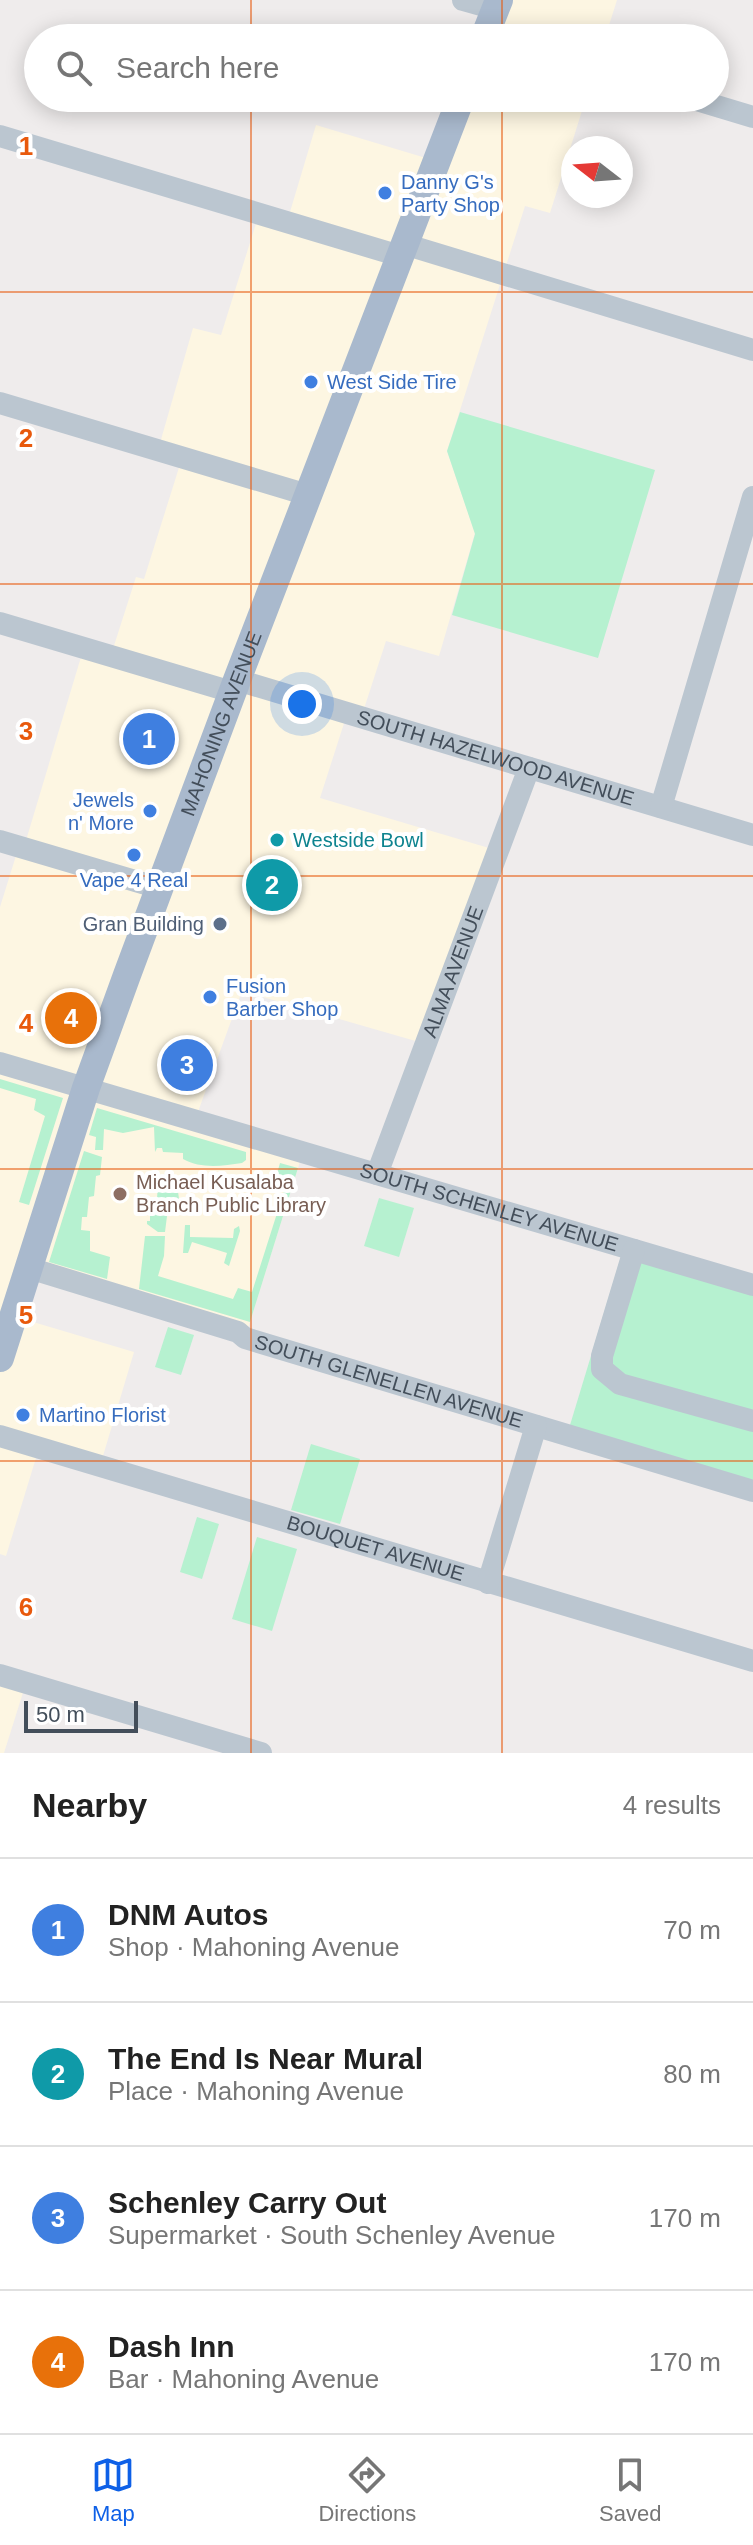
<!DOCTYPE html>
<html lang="en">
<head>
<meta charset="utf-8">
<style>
	:root { --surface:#fff; --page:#f6f6f6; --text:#222; --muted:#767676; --line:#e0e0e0; --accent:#0e60e7 }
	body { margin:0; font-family:Arial,sans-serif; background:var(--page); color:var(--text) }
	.compass { position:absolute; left:561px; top:136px; width:72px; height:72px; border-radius:50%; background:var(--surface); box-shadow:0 4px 20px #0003; rotate:287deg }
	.scale { position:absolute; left:24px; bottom:20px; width:114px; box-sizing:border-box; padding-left:8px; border:4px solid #434e5a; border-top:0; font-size:22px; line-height:28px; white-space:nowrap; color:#434e5a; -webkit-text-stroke:6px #fff; paint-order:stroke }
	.you { position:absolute; left:302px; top:704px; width:28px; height:28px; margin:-20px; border:6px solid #fff; border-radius:50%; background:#1a73e8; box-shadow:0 0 0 12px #1a73e833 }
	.badge { display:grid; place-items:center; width:52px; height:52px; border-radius:50%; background:var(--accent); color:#fff; font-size:26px; font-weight:700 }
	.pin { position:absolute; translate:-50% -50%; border:4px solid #fff; box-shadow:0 2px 8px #0006 }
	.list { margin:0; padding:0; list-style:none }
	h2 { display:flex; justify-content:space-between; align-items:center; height:104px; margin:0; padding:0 32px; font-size:34px }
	h2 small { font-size:26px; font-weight:400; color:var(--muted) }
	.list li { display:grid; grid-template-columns:52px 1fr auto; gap:24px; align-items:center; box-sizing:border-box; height:144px; padding:0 32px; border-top:2px solid var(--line) }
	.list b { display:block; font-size:30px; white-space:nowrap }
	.list p { margin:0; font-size:26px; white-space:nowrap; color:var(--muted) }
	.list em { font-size:26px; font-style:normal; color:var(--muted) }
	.icon { flex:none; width:44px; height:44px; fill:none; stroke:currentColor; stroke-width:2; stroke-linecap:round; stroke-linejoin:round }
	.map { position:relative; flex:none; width:753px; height:1753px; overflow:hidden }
	.search { position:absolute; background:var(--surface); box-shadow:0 4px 20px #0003; left:24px; right:24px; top:24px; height:88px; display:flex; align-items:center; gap:20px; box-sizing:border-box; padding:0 28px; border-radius:44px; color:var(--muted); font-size:30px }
	.sheet { height:680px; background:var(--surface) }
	nav { display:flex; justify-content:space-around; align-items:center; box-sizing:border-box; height:112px; border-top:2px solid var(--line); background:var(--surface); font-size:22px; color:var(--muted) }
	nav a { display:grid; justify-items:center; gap:4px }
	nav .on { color:var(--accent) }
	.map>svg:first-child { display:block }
	.commercial { fill:#fdf6e2 }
	.green { fill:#b6f1d0 }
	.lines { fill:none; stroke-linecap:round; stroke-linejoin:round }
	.minor { stroke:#bbc6d0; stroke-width:22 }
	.major { stroke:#a9b9cd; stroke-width:28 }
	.grid { fill:none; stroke:#e8590c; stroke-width:2; stroke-opacity:0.55 }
	.shop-dot { fill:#3f7fe0; stroke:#fff; stroke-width:3 }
	.culture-dot { fill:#0f9aa8; stroke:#fff; stroke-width:3 }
	.service-dot { fill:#5c6f8a; stroke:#fff; stroke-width:3 }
	.education-dot { fill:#8d6e63; stroke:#fff; stroke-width:3 }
	.labels { text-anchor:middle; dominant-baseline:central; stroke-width:8; stroke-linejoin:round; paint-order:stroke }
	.shop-label { font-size:20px; fill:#366cbe; stroke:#fff; text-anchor:start }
	.street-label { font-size:20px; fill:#434e5a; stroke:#fff }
	.culture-label { font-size:20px; fill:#0d838f; stroke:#fff; text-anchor:start }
	.service-label { font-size:20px; fill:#4e5e75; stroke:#fff; text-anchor:end }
	.education-label { font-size:20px; fill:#785e54; stroke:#fff; text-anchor:start }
	.grid-label { font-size:26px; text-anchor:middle; font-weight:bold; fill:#e8590c; stroke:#fff; stroke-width:8; stroke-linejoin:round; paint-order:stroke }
</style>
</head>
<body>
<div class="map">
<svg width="753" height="1753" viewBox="0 0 753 1753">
	<rect width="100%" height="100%" fill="#efecec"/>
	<g class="commercial">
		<path d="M463,0H617L605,38H484L495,9Z"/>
		<path d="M461,98H586L550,213L525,206L447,451L475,533L439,656L386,641L361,718L347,714L320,798L489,848L426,1044L242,991L195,1120L303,1152L245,1338L29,1269L13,1316L134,1352L100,1466L39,1448L6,1556L0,1554V907L19,846L24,847L84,647L111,655L136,577L144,579L182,458L158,450L193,328L221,335L259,214L287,222L316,125L436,161Z"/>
		<path d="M0,1675L26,1683L4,1753H0Z"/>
	</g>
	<g class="green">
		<path d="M460,412L655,470L598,658L452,615L475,534L447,451Z"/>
		<path d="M0,1079L63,1098L29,1205L19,1202L45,1116L34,1110L36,1099L0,1088Z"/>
		<path d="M97,1108L246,1152V1160L242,1163C222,1166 201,1169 183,1159V1153L163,1152L162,1148H157L155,1152L154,1127L123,1133L104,1129L103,1150H95L96,1137L89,1135Z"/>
		<path d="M84,1151L102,1157L100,1175L96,1176L94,1196L89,1197L87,1217H82L81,1230L90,1231V1251L110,1257L107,1279L49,1262Z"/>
		<path d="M280,1163L298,1168L250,1322L139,1289L145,1236H165L164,1256L158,1276L233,1299L238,1288L252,1292L286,1185L275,1181Z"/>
		<path d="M168,1172L177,1184L179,1199L167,1216L165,1232H158L147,1224V1221H150V1211H153V1201L157,1200L158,1179Z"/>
		<path d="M379,1198L414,1208L399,1257L364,1246Z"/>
		<path d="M185,1225H190V1237L233,1238L234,1229L239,1226L240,1231L229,1266L224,1263L227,1253L192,1242L188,1253H183Z"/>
		<path d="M624,1247L753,1285V1491L567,1435Z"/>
		<path d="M168,1327L194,1335L181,1375L155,1367Z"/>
		<path d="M311,1444L360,1459L340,1524L291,1510Z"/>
		<path d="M197,1517L219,1524L202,1579L180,1572Z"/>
		<path d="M257,1537L297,1549L272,1631L232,1619Z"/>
	</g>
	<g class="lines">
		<g class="minor">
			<path d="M463,0L495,9"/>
			<path d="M690,98L753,117"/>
			<path d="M0,136L400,256"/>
			<path d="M404,244L753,350"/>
			<path d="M0,403L308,495"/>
			<path d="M0,623L232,692"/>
			<path id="s1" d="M237,680L753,835"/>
			<path d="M661,807L753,497"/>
			<path d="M0,841L159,888"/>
			<path id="s2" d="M0,1063L753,1285"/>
			<path id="s3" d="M377,1174L529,768"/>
			<path d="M634,1250L602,1356V1369L620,1384L753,1421"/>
			<path id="s4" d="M29,1268L238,1332L245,1338L753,1491"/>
			<path id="s5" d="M0,1436L753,1661"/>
			<path d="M488,1583L536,1426"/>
			<path d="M0,1675L261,1753"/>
		</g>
		<g class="major">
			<path d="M484,38L499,0"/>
			<path id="s6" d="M0,1358L86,1088L127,975L237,680L461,98"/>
		</g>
	</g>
	<path class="grid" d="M251,0V38M502,0V38M251,98V1753M502,98V1753M0,292H753M0,584H753M0,876H753M0,1169H753M0,1461H753"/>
	<g class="shop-dot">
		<circle cx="385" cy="193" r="8"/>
		<circle cx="311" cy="382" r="8"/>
		<circle cx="150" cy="811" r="8"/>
		<circle cx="134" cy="855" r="8"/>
		<circle cx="210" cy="997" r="8"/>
		<circle cx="23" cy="1415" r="8"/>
	</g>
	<circle class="culture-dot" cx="277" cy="840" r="8"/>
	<circle class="service-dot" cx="220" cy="924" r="8"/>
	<circle class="education-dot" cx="120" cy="1194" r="8"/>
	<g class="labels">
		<g class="shop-label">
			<text x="401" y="182">Danny G's<tspan x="401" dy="23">Party Shop</tspan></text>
			<text x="327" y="382">West Side Tire</text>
			<text x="134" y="800" text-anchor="end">Jewels<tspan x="134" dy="23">n' More</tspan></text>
			<text x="134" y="880" text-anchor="middle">Vape 4 Real</text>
			<text x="226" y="986">Fusion<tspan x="226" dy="23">Barber Shop</tspan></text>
			<text x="39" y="1415">Martino Florist</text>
		</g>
		<g class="street-label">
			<text stroke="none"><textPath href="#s6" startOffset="672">MAHONING AVENUE</textPath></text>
			<text stroke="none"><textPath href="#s1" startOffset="270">SOUTH HAZELWOOD AVENUE</textPath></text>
			<text stroke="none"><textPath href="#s3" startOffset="216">ALMA AVENUE</textPath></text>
			<text stroke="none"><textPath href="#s2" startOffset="510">SOUTH SCHENLEY AVENUE</textPath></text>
			<text stroke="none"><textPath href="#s4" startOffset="378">SOUTH GLENELLEN AVENUE</textPath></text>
			<text stroke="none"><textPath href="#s5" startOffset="392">BOUQUET AVENUE</textPath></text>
		</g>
		<g class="culture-label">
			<text x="293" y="840">Westside Bowl</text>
		</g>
		<g class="service-label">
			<text x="204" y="924">Gran Building</text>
		</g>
		<g class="education-label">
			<text x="136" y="1182">Michael Kusalaba<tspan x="136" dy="23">Branch Public Library</tspan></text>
		</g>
	</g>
	<g class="grid-label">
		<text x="26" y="155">1</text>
		<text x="26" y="447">2</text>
		<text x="26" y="740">3</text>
		<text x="26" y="1032">4</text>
		<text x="26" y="1324">5</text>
		<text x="26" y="1616">6</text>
	</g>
</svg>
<svg class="compass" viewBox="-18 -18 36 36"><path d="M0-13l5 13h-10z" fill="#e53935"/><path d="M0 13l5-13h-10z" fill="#767676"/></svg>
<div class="scale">50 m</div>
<div class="you"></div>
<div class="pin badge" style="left:149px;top:739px;background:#3f7fe0">1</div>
<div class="pin badge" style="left:272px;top:885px;background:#0f9aa8">2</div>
<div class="pin badge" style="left:187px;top:1065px;background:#3f7fe0">3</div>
<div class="pin badge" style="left:71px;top:1018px;background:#e8710a">4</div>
<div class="search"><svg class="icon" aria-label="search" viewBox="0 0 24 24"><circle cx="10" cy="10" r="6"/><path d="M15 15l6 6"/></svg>Search here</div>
</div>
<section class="sheet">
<h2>Nearby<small>4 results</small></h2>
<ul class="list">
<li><span class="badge" style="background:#3f7fe0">1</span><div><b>DNM Autos</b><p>Shop · Mahoning Avenue</p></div><em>70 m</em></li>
<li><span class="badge" style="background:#0f9aa8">2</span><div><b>The End Is Near Mural</b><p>Place · Mahoning Avenue</p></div><em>80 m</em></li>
<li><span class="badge" style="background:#3f7fe0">3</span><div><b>Schenley Carry Out</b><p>Supermarket · South Schenley Avenue</p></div><em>170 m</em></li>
<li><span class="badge" style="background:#e8710a">4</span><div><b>Dash Inn</b><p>Bar · Mahoning Avenue</p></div><em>170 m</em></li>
</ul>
</section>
<nav>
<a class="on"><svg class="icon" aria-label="map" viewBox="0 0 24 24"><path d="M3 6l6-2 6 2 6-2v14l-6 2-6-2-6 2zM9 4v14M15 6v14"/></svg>Map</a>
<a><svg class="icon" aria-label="directions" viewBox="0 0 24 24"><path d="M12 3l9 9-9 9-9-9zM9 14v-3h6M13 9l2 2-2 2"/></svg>Directions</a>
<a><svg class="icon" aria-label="saved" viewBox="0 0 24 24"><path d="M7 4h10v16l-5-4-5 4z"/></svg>Saved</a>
</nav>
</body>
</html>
